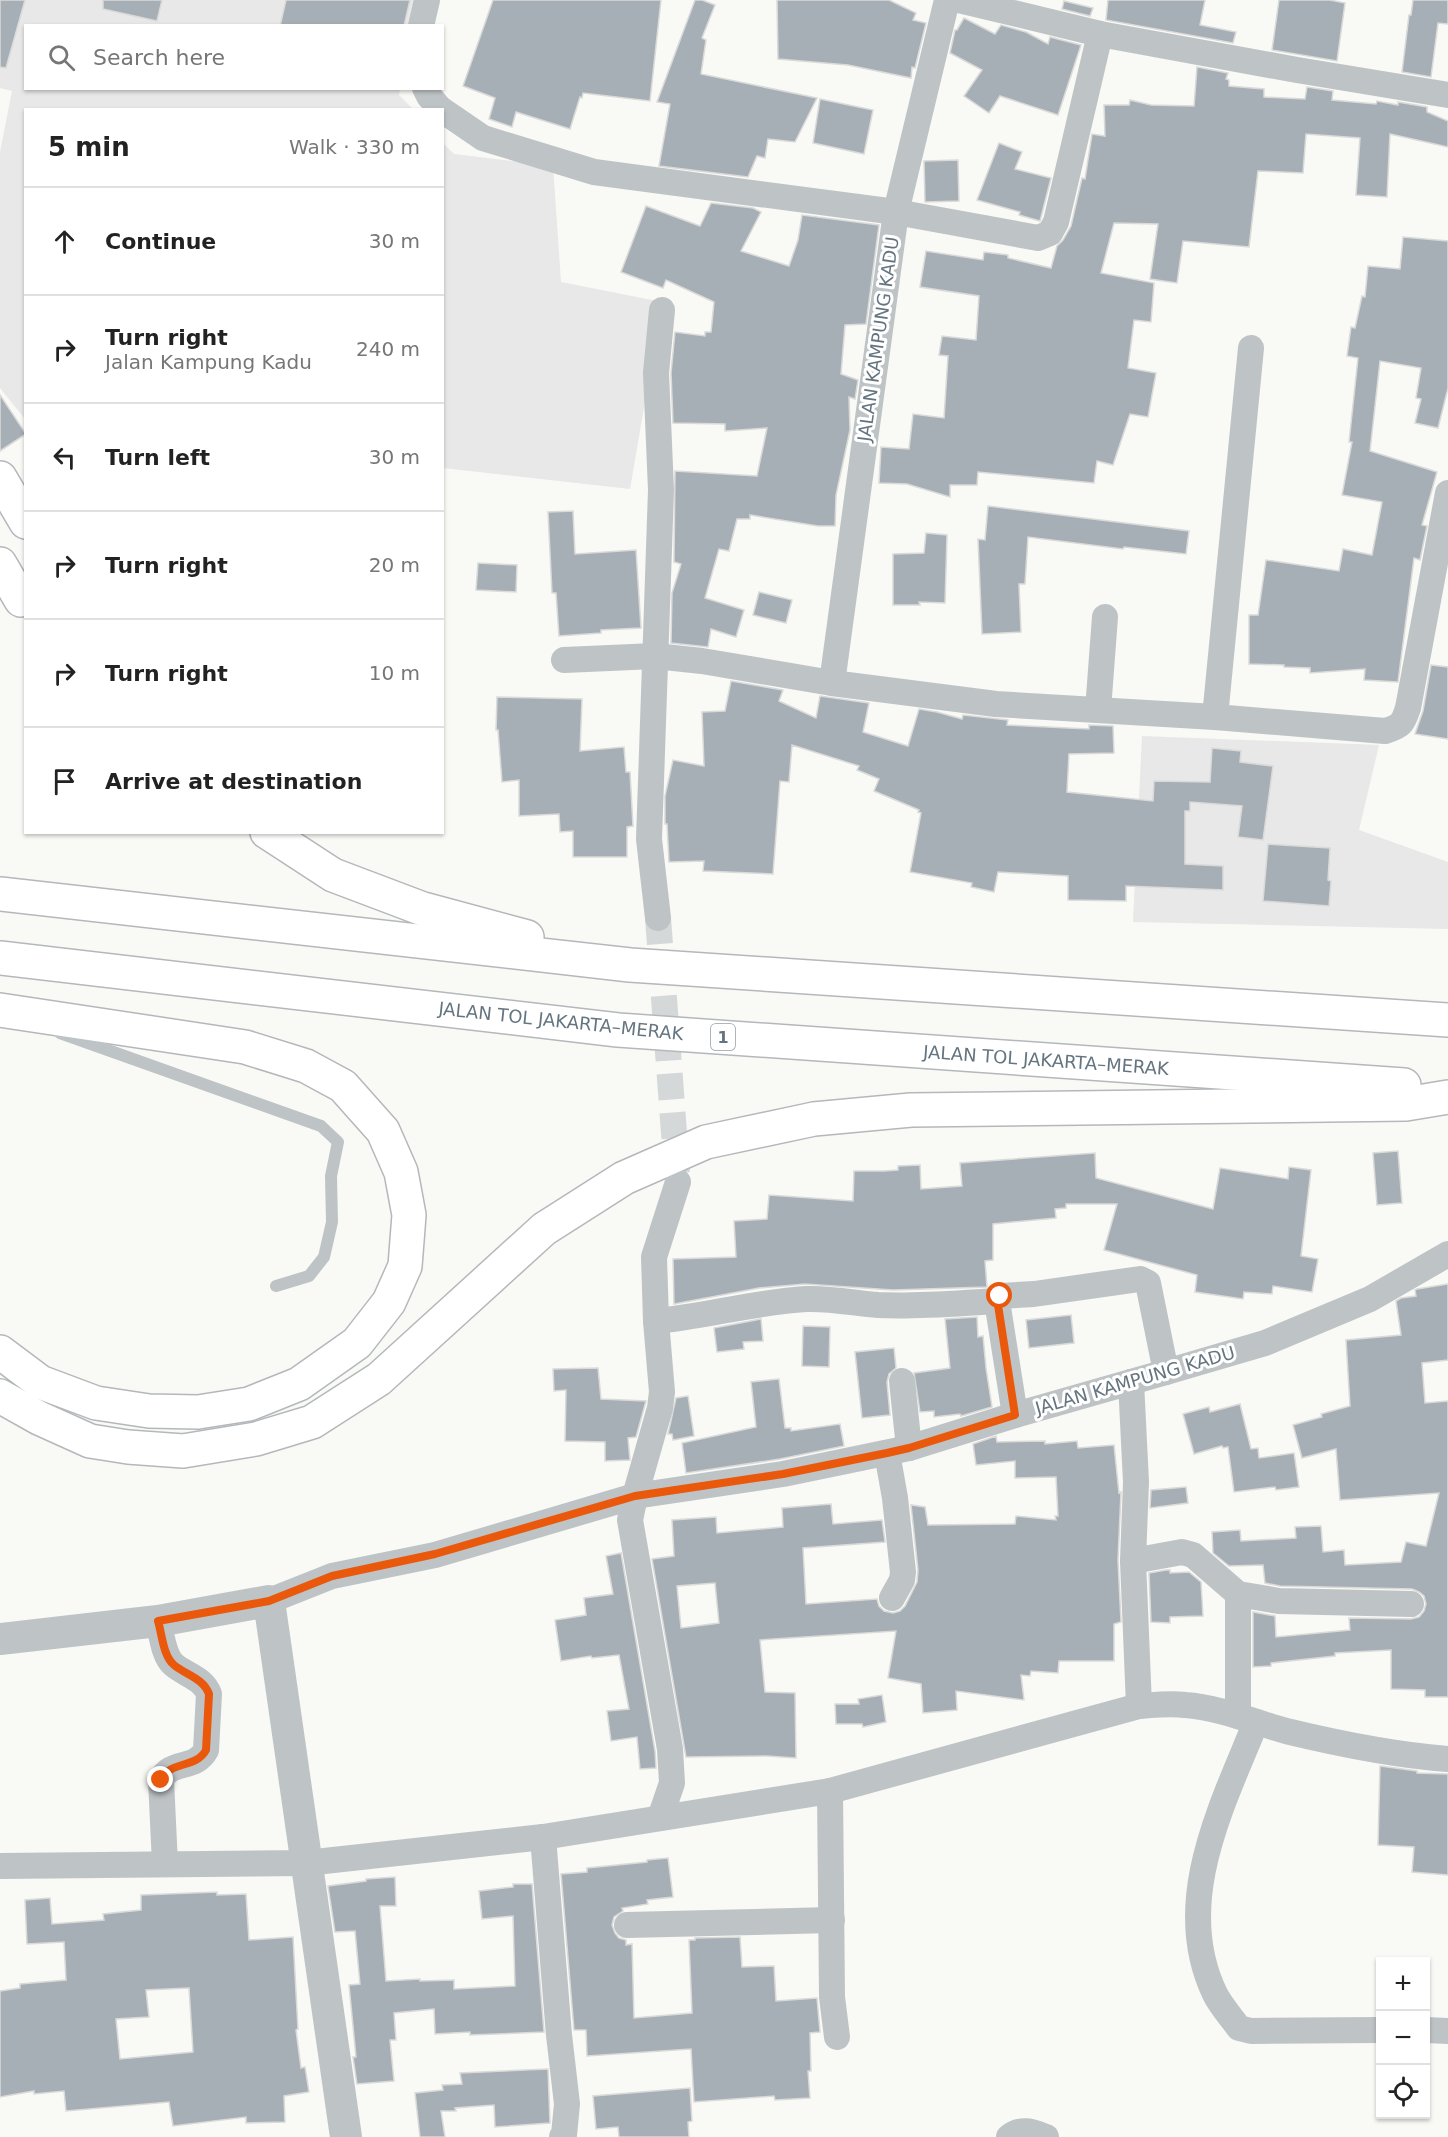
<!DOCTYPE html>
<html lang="en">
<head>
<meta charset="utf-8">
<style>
	:root { --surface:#fff; --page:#f6f6f6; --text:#222; --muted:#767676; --line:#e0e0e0 }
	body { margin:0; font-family:"DejaVu Sans",sans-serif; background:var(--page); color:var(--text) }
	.controls { position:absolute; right:18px; bottom:18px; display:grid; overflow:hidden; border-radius:0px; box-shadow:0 2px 4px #0004 }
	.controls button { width:54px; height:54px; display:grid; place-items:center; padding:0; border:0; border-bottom:2px solid var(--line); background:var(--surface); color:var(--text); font:30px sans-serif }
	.stop { position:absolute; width:18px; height:18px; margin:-14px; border:4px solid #ea580c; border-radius:50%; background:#fff }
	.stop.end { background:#ea580c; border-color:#fff; box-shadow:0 2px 6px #0008 }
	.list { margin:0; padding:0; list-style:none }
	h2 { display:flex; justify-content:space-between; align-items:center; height:78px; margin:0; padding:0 24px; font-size:26px }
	h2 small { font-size:20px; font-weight:400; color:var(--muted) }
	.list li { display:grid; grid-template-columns:39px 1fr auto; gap:18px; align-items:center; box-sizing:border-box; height:108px; padding:0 24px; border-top:2px solid var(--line) }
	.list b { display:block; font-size:22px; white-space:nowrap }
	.list p { margin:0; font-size:20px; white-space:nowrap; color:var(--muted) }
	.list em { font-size:20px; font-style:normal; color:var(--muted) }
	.icon { flex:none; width:33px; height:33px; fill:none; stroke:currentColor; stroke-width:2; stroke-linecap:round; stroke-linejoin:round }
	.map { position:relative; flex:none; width:1448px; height:2137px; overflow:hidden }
	.search { position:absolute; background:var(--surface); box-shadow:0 2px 4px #0004; left:24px; top:24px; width:420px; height:66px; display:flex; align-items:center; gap:15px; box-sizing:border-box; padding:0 21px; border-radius:0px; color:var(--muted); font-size:22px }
	.panel { position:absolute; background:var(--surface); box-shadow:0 2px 4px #0004; left:24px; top:108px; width:420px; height:726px; border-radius:0px }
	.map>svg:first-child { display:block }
	.built { fill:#e7e8e7 }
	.building { fill:#a7afb6; stroke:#dadad9; stroke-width:1.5; fill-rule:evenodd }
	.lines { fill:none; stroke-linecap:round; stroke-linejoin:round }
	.minor-tunnel { stroke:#d4d8d8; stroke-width:26; stroke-dasharray:26 13; stroke-linecap:butt }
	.motorway-casing { stroke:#b4b8bb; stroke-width:36 }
	.service { stroke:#bec3c6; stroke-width:12 }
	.minor { stroke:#bec3c6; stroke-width:26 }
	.tertiary { stroke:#bec3c6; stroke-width:32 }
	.motorway { stroke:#fff; stroke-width:33 }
	.route { stroke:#ea580c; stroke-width:8 }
	.labels { text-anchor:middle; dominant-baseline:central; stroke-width:6; stroke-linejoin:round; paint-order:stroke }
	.shield { fill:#fff; stroke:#939ea6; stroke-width:1.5 }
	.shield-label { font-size:16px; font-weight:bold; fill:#657580 }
	.street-label { font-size:18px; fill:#657580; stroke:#fff }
</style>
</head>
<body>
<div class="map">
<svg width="1448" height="2137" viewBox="0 0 1448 2137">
	<rect width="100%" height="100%" fill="#f9f9f6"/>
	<g class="built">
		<path d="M0,0H416L411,25L26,26V88L400,89L399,95L413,109L26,110L25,419L0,388V152L12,91L0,88Z"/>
		<path d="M442,142L454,154L553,166L561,282L662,302L630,489L443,468Z"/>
		<path d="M1142,736L1379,745L1359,830L1448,862V929L1133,922Z"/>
	</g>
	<g class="building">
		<path d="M0,0H25L6,68L0,67Z"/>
		<path d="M103,0H162L157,21L103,9Z"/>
		<path d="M286,0H410L404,26H280Z"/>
		<path d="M493,0H661L650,101L583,93L582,98L580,97L570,129L516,112L512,127L489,119L495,98L463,86Z"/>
		<path d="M695,0H702L715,5L702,38L706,40L701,74L817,98L795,142L768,139L765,158L757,156L748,177L659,166L670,104L657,102Z"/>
		<path d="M777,0H889L916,13L913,20L926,23L915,68L912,67L911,78L848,65L778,59Z"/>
		<path d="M1108,0H1205L1200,25L1236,32L1233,43L1106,20Z"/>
		<path d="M1279,0H1330L1345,3L1337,61L1272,50Z"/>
		<path d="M1413,0H1448V24L1438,23L1431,77L1402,72L1409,15H1411Z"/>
		<path d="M1064,1L1093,8L1090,16L1062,9Z"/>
		<path d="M964,18L995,34L1001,25L1026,32L1048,44L1050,37L1081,45L1058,115L1000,96L989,113L964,96L982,70L950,53L955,30H957Z"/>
		<path d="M1197,67L1228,73L1226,79L1229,80V86L1264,89V97L1305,99L1307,87L1333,91L1332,100L1376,104L1377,101L1398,105V102L1427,107V112L1448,121V147L1390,134L1387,197L1356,195L1360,138L1306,134L1303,173L1258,171L1249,247L1183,241L1177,283L1150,279L1158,224L1114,223L1101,273L1154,283L1151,322L1134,320L1128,368L1156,373L1148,417L1130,414L1113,465L1097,461L1094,483L978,472L977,485H950V497L907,484L879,483L881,447L909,449L913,414L944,418L948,356L939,355L942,336L976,340L979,296L920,287L926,251L983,260L984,252L1008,255V258L1051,268L1057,246L1063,240L1071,226L1082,178L1085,179L1092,134L1105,136L1104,105H1129L1130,100L1151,105L1194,106Z"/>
		<path d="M820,99L873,110L864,154L813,143Z"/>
		<path d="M999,143L1022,152L1015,169L1051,178L1040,221L1019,215L1020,212L977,200Z"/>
		<path d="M958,160L959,201L925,202L924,161Z"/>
		<path d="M711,203L753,208L761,212L741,251L789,266L798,240L802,215L879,225L866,324L845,325L841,374L858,380L855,399L849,397L850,430L836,495L835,526H818L750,515V519H737L729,551L719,549L705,598L744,610L736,637L711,629L708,647L671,643L672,593L681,564L674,562L675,471L757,476L767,428L725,431V424L673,423L671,373L675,332L705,336V332H711L714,302L666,280L663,288L621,272L646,206L700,226Z"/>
		<path d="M1403,237L1448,241V388L1438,428L1415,423L1421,399L1416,398L1421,368L1380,361L1370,451L1437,472L1422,525L1427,526L1420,560L1414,558L1398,682L1364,680L1365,669L1310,673V668L1284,667V665L1249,664V615H1258L1266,560L1339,571L1343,549L1372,555L1382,502L1342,495L1352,442H1349L1358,358L1347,356L1351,327L1355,328L1362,296L1365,297L1368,266L1400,269Z"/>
		<path d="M0,395L26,434L0,451Z"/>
		<path d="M988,506L1189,531L1186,554L1124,547L1123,549L1028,537L1025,584H1019L1021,632L982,634L978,539L985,540Z"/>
		<path d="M573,511L575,554L636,550L641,628L601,630V633L559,636L556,593H552L548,512Z"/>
		<path d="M926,533L947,535L945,603L919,602L920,605H893V554L924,553Z"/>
		<path d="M478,563L517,565L516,592L476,590Z"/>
		<path d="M759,592L792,600L786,623L753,615Z"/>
		<path d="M1431,665L1448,667V739L1415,734L1423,711Z"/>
		<path d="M731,681L783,690L779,701L816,718L820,696L869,703L863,732L908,746L919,709L937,712L962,719L963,715L1008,720L1007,725L1089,729V725L1113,726L1114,753L1069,754L1067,792L1153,801L1154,781L1210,782L1212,748L1241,751L1240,762L1273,766L1263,840L1238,837L1242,806L1190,802V811H1185V864L1223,866V890L1126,886V901L1068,900V876L998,872L994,892L971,887L972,883L910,872L921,813L918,812L919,810L874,791L879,779L857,770L859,766L792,745L789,782L780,781L773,874L703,871L704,861L669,862L667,824H665V796L673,760L704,766L702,712L725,711Z"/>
		<path d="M497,697L582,699L580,751L624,747L626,772H630L633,826L627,827V857H573V831L560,832L559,814L519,816V780L502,782L498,730H496Z"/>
		<path d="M1268,844L1330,848L1328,880L1331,881L1329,906L1263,901Z"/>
		<path d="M1398,1151L1402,1203L1377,1205L1373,1153Z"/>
		<path d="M1095,1153L1096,1178L1213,1209L1220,1168L1288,1179L1289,1167L1311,1170L1301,1256L1318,1259L1312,1292L1273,1286L1272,1294L1244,1292L1243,1299L1195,1292L1197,1275L1104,1250L1117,1204H1066V1208L1055,1209L1056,1218L993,1224V1260L985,1261L987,1287L893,1290L805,1284L759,1288L674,1304L673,1259L736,1257L734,1221L767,1219L769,1195L853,1201L854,1171H884L898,1170V1166L920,1165L921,1189L962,1186L960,1163Z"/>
		<path d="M1448,1284V1360L1422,1363L1425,1403L1448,1401V1697H1425V1690L1391,1689V1650L1335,1653V1656L1271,1663V1666L1253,1667V1612L1275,1616L1276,1637L1350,1630L1349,1618L1411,1619L1419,1617L1424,1611L1426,1604L1424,1596L1419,1592L1412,1589L1280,1586L1265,1583L1263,1565L1229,1566L1213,1553L1212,1532L1240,1530L1241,1541L1296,1538L1295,1527L1321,1526L1323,1552L1344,1550L1345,1565L1401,1562L1406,1542L1426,1546L1439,1493L1340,1500L1336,1449L1302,1458L1293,1425L1322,1417L1321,1414L1350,1406L1346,1340L1401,1335L1396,1301L1401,1298L1416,1296L1415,1290L1417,1289Z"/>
		<path d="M1071,1315L1074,1343L1029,1348L1026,1320Z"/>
		<path d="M977,1317L978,1337L983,1336L986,1368L992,1407L961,1416L960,1414L934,1417V1411L920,1412L914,1373L950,1368L945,1319Z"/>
		<path d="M761,1319L763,1341L743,1342L744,1349L717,1352L714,1328Z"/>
		<path d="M803,1326L830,1327L829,1367L802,1366Z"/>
		<path d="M894,1348L896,1368L889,1374L887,1382L890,1415L862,1418L855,1352Z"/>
		<path d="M598,1368L601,1399L646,1401L636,1437L628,1438L630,1460L605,1461V1442L565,1441L566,1390L554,1391L553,1369Z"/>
		<path d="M779,1379L785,1428H791V1431L840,1424L844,1446L780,1459L686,1473L682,1443L756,1427L751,1382Z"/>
		<path d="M688,1396L694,1436L673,1440L672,1434H668L676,1398Z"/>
		<path d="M1240,1404L1251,1449L1258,1448L1259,1458L1294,1453L1299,1487L1276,1490L1275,1487L1234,1492L1228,1447L1223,1448L1222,1446L1194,1454L1183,1414L1209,1407L1210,1412Z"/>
		<path d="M996,1436L997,1442L1045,1441V1444L1077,1441L1078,1448L1114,1445L1119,1493L1121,1492L1118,1560L1121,1622L1114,1624V1661H1059L1058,1673L1031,1671L1030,1676L1021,1675L1024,1700L956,1691L957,1710L923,1713L921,1684L888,1678L896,1631L760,1640L765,1692L795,1693L796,1758L767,1756L686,1757L652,1559L674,1556L672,1520L716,1517L717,1533L783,1527L782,1508L831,1504L833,1524L882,1520L885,1542L803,1548L806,1604L877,1599L879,1606L884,1611L893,1613L900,1611L905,1606L917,1582L918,1570L911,1505L925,1507L928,1525L1015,1524L1016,1516L1056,1520L1055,1516H1058L1056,1477L1015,1478V1461L976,1465L973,1444ZM715,1583L719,1623L681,1628L677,1586Z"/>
		<path d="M1186,1487L1188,1503L1150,1508L1151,1490Z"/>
		<path d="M621,1553L655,1751L656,1768L640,1769L637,1737L611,1741L607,1711L629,1709L619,1655L592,1658L591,1656L561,1661L555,1620L586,1615L584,1598L613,1594L606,1556Z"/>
		<path d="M1166,1570H1170V1573L1189,1572L1201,1582L1203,1616L1170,1617V1623L1151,1622L1149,1573Z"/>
		<path d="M882,1695L886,1722L863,1727L862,1724H836L835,1704H859L858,1699Z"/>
		<path d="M1380,1766L1417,1771V1773L1448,1774V1875L1412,1872L1414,1847L1378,1845Z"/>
		<path d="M668,1858L673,1897L647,1900L648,1904L622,1908L623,1911L614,1917L612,1925L615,1933L619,1938L626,1940V1945L632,1944L634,2018L692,2013L689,1940H695V1938L740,1937L742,1967L774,1966L776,2001L817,1998L820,2032L810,2033L811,2071H808L810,2098L775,2100L774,2096L694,2102L691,2049L587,2056L586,2030H574L561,1874L587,1872V1868L647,1862V1860Z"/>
		<path d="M395,1877L396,1906H380L386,1981L420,1979V1981L454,1980V1989L515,1986L513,1916L482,1919L479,1891L513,1887V1884H532L544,2032L470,2035V2032L435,2034L434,2009L394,2013L396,2040H390L394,2081L357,2084L353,2057H356L349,1985L360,1984L355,1931L335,1932L328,1886L366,1881V1879Z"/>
		<path d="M217,1892V1895L246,1894L249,1940L293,1937L298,2029L296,2030L301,2068L305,2067L309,2092L284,2096L285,2122L246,2123V2117L173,2126L169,2102L66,2111L64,2091L34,2094V2091L0,2097V1991L20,1988V1984L66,1980L64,1942L27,1944L25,1900L50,1898L52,1924L104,1920L103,1914L141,1910V1895ZM189,1988L193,2052L120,2059L116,2019L149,2017L146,1990Z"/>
		<path d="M548,2069L550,2123L495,2127L494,2105L455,2108L456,2111H441L445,2137H420L415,2093L443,2090L442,2085L462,2084L460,2073Z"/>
		<path d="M690,2088L692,2121L688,2122L689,2137H619L618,2127L596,2129L593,2096Z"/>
	</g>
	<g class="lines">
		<path class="minor-tunnel" d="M658,918L677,1173"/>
		<g class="motorway-casing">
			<g id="motorway">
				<path d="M0,478L26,522"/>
				<path d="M0,564L21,600"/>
				<path d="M267,832L333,875L423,909L527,937"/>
				<path d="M0,894L630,965L1448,1020"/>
				<path d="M0,958L618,1030L1404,1085"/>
				<path d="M0,1010L245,1047L306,1066L343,1086L383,1131L401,1172L409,1215L405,1266L389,1302L357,1343L299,1384L249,1404L198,1412L149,1411L96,1403L40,1382L0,1352"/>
				<path d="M0,1396L39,1418L90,1441L128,1447L183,1451L256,1439L312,1422L379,1379L544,1229L624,1178L706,1142L814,1119L911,1110L1406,1104L1448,1097"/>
			</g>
		</g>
		<path class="service" d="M60,1033L321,1126L338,1142L331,1176L332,1222L324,1257L309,1276L276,1286"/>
		<g class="minor">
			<path d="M959,0L1100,34L1297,70L1448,95"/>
			<path d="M421,26L427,0"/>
			<path d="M425,88L429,96L441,110"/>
			<path d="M442,110L483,138L594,172L896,212L1038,238L1050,233L1056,222L1100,34"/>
			<path d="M564,660L655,656L702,661L832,683L996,704L1215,717L1385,731C1402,726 1403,723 1408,708L1448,493"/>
			<path d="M832,683L896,212L947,0"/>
			<path d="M1098,710L1105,617"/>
			<path d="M1215,717L1251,348"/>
			<path d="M658,918L649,839L661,490L656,373L662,310"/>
			<path d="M997,1301L1015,1415"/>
			<path d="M656,1321C706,1316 755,1302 806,1299C830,1298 854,1303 878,1305C918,1307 958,1303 997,1301L1000,1296L1034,1294L1140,1279L1148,1283L1166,1372"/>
			<path d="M902,1381L909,1448"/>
			<path d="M1131,1382L1136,1482L1133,1561L1139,1706"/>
			<path d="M887,1453L895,1498L903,1572L902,1580L892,1598"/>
			<path d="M1133,1561L1182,1552L1193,1555L1238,1594L1279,1601L1411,1604"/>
			<path d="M269,1601L332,1576L435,1555L635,1496L783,1474L909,1448L1015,1415L1166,1372L1265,1343L1370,1299L1448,1254"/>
			<path d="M158,1621C162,1634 163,1656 174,1665C186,1675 203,1678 209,1694L206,1750C195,1771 171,1759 161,1780L165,1864"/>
			<path d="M1238,1716V1594"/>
			<path d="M1256,1722C1222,1806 1171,1903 1215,1994C1221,2006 1231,2017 1239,2028L1251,2031L1380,2030"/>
			<path d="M830,1791L832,1997L837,2037"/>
			<path d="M660,1818L672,1783L670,1749L630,1520L635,1496L660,1408L662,1392L656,1321L654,1257L678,1182"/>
			<path d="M543,1837L559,2035L567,2104L564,2135L562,2137"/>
			<path d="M0,1866L306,1863L543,1837L830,1791L1139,1706C1154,1705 1170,1703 1185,1705C1218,1707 1254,1722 1286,1731C1340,1744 1393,1755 1448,1759"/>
			<path d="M627,1925L832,1920"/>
			<path d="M1426,2030L1448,2031"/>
			<path d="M1009,2137C1022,2127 1033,2132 1046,2137"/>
		</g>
		<path class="tertiary" d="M0,1639L158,1621L269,1601L346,2137"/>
		<use href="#motorway" class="motorway"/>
	</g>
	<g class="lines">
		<path class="route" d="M161,1780C170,1760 196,1769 206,1750L209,1694C203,1678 186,1675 174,1665C163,1656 162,1634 158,1621L269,1601L332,1576L435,1554L635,1496L783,1474L887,1453L909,1448L1015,1415L998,1305L997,1301L1000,1296"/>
	</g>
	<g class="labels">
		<rect class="shield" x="711" y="1024" width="24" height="26" rx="4.5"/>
		<g class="shield-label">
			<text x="723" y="1037">1</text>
		</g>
		<g class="street-label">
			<text transform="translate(878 339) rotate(-82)">JALAN KAMPUNG KADU</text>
			<text transform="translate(561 1021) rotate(6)">JALAN TOL JAKARTA–MERAK</text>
			<text transform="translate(1046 1060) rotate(4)">JALAN TOL JAKARTA–MERAK</text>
			<text transform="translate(1135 1380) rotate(-16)">JALAN KAMPUNG KADU</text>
		</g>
	</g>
</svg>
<div class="controls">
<button>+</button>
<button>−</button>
<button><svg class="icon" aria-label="locate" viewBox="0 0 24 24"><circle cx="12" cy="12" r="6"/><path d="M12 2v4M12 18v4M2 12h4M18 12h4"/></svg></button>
</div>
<div class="stop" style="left:1000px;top:1296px"></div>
<div class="stop end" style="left:161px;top:1780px"></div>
<div class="search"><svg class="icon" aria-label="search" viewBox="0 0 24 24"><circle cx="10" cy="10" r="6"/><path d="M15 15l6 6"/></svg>Search here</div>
<section class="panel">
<h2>5 min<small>Walk · 330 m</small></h2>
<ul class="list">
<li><svg class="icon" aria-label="ahead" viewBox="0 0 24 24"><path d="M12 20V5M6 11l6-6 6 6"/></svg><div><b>Continue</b></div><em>30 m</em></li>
<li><svg class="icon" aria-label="right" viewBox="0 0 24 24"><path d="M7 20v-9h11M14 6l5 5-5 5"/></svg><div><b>Turn right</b><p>Jalan Kampung Kadu</p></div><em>240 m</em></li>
<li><svg class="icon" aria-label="left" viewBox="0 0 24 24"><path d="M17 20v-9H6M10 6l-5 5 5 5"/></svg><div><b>Turn left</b></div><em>30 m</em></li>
<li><svg class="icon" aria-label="right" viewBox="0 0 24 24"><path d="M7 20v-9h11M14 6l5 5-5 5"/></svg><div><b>Turn right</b></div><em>20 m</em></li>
<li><svg class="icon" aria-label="right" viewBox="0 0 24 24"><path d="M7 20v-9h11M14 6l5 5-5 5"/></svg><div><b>Turn right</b></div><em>10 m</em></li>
<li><svg class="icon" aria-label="arrive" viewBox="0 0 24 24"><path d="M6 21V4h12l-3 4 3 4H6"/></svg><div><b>Arrive at destination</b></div></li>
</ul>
</section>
</div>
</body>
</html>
